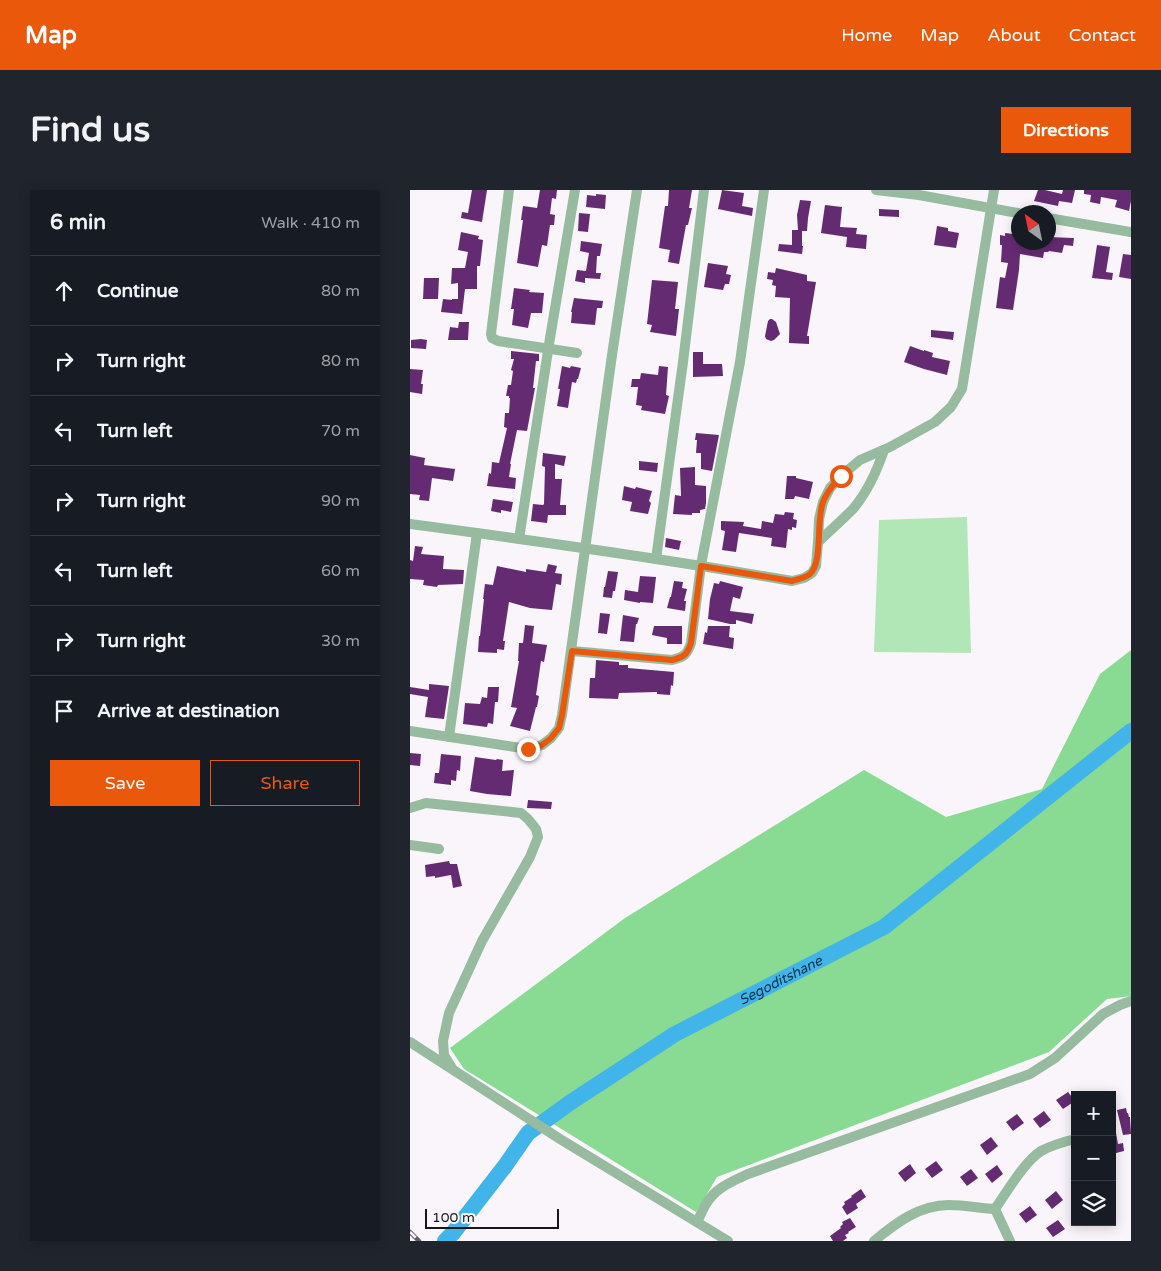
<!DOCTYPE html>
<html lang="en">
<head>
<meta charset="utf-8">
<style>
	:root { --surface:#171b24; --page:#20242c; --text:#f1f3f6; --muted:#9ea1a6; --line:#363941; --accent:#ea580c }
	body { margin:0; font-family:"Varela Round",sans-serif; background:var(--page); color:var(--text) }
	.controls { position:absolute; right:15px; bottom:15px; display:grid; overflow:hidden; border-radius:0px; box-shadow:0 2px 12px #0003 }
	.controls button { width:45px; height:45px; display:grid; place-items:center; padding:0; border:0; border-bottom:1px solid var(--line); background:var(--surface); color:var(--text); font:25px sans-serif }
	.compass { position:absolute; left:601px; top:15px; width:45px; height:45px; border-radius:50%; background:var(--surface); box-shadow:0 2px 12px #0003; rotate:327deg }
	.scale { position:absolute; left:15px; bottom:12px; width:134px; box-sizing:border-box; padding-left:5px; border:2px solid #181718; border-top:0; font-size:14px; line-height:18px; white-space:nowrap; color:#181718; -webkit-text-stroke:4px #faf5fb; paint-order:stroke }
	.stop { position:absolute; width:15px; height:15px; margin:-11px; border:4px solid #ea580c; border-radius:50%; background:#fff }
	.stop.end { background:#ea580c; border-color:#fff; box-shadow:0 1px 5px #0008 }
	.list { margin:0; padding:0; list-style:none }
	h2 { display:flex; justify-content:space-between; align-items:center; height:65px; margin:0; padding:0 20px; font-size:21px }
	h2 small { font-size:16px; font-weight:400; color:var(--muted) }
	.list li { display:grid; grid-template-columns:32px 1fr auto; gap:15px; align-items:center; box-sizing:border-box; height:70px; padding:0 20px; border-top:1px solid var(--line) }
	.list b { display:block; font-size:19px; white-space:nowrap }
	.list em { font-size:16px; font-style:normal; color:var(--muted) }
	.actions { display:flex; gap:10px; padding:15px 20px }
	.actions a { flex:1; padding:11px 0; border:1px solid var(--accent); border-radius:0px; text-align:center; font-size:18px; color:var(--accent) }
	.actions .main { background:var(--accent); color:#fff }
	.icon { flex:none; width:28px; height:28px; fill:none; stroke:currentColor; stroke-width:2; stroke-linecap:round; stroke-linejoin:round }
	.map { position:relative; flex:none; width:721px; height:1051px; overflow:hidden; border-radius:0px }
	header { display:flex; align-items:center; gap:30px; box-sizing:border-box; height:70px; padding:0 25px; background:var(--accent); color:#fff }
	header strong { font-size:24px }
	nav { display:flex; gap:28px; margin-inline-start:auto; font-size:18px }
	.intro { display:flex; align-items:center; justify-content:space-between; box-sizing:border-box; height:120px; padding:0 30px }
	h1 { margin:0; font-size:35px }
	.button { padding:12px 22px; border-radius:0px; background:var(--accent); color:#fff; font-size:18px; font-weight:700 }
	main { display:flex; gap:30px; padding:0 30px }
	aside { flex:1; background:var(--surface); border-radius:0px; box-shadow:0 2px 12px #0003 }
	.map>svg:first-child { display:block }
	.green { fill:#b1e7b6 }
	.forest { fill:#89da93 }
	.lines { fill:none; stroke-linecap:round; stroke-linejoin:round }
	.river { stroke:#41b4ea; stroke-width:16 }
	.building { fill:#642b72 }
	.street { stroke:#96bb9e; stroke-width:10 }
	.rail-casing { stroke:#615f62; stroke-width:4.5 }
	.rail { stroke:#faf5fb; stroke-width:2.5; stroke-dasharray:8; stroke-linecap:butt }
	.route { stroke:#ea580c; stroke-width:6 }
	.labels { text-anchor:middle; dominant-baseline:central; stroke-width:5; stroke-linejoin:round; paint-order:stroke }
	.water-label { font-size:14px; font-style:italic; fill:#003247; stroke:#faf5fb }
</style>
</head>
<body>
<header>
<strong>Map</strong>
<nav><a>Home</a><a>Map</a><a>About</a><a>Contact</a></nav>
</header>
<div class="intro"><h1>Find us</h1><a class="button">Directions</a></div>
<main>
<aside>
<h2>6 min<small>Walk · 410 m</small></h2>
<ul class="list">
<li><svg class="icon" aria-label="ahead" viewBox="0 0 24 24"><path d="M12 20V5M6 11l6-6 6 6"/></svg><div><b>Continue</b></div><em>80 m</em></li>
<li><svg class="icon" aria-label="right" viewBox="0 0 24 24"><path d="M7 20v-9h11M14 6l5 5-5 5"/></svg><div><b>Turn right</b></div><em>80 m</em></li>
<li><svg class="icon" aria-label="left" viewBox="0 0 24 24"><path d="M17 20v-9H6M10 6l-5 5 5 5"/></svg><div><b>Turn left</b></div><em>70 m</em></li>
<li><svg class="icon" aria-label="right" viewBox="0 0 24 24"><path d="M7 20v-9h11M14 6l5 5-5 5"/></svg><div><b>Turn right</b></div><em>90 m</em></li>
<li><svg class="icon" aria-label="left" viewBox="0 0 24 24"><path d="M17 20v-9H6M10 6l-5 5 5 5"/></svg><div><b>Turn left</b></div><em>60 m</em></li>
<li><svg class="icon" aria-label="right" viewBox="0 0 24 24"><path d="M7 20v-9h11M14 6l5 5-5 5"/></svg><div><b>Turn right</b></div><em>30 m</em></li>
<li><svg class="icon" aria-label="arrive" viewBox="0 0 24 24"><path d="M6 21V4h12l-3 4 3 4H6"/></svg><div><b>Arrive at destination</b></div></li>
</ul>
<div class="actions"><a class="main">Save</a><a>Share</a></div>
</aside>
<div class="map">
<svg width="721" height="1051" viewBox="0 0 721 1051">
	<rect width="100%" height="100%" fill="#faf5fb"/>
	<path class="green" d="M557,327L561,463L464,462L469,330Z"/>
	<path class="forest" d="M721,460V806L697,809L639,862L307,987L286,1022L54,879L40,858L215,728L454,580L536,627L632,599L690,484Z"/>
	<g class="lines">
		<path class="river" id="s1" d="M35,1051L43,1043L95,976L118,943L161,912L265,844L474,737L721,541"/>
	</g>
	<g class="building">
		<path d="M62,0H77L72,32L51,28L52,22L58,23Z"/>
		<path d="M130,0H147L146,9L142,8L140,24L145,25L144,35H140L137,56L132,55L128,77L107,73L113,30H111L113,16L127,18Z"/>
		<path d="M259,0H282L279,18H282L278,35H276L269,74L258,72L260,60L249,58L255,16H258Z"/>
		<path d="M312,0L334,3L332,16L343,18L342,26L308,19Z"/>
		<path d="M628,0H635L652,4L653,0H665L662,13L649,11L648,16L624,11Z"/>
		<path d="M674,0H721V11L719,21L705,17L707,10L691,7L690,14L680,12L681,5L674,4Z"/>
		<path d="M186,4L196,5L195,19L176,17L177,5L186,6Z"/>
		<path d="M390,10L401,11L398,28L397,41H392V56H393L392,64L368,61L369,54L382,55V40H388L387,25Z"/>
		<path d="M415,15L432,17L430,37L447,38L446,44L457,45L456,59L436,57L437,47L411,43Z"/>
		<path d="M469,19L489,20V27L469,26Z"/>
		<path d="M169,23L180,24L178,42L168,41Z"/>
		<path d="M527,36L538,38V41L549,43L546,58L524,55Z"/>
		<path d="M51,42L69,46L68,49L73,50L70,76H67V99H55L52,124L31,122L33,109L42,110V109H48V93L41,94L42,78H55L58,62L48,60Z"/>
		<path d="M595,43L604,44V49L607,50V52H638V47L664,48L663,56L654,55L652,63L639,61L638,62H634L633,68L610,64L609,80L603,120L586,118L590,87L595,88L598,73L591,72L592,55H590V45L595,46Z"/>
		<path d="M171,51L192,54L190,66H187L186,83H191L190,89L175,88V93L165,91L167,80L176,81L179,63L170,61Z"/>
		<path d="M687,55L700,57L696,82L703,83L702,90L682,88Z"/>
		<path d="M713,64L721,65V89L709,87Z"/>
		<path d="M298,73L318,76L316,84L321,85L319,94H315L313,100L294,97Z"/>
		<path d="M366,78L397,85V91L406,92L397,146H399V154L379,153L380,108L365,107L366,96L362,95L363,90L357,89L358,82L365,83Z"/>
		<path d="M14,88H29L28,109H13Z"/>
		<path d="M242,90L268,92L265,119H269L266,146L240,142L242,135L237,134Z"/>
		<path d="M104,98L120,100L119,102L134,103L132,123H121L118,138L102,135L104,119H101Z"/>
		<path d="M164,108L193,111L192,118H187L185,135L161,133L162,122H161Z"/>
		<path d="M360,129H362L366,132L370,144L364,150L361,151L356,149L355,146L358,131Z"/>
		<path d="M49,132H59L58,150H38L40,137L48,138Z"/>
		<path d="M521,140L544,142L543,150L521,147Z"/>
		<path d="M11,149L17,150L16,159L1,158V150Z"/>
		<path d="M500,156L514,161V160L523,163L522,167L540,171L537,185L514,179L494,172Z"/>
		<path d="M101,161L129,164V171H126L123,198H125L117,241L107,240L100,274H101L99,287L106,288L105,299L77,296L79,283L81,284L82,272L89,273L97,238L94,237L95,223H99L100,208H99V206H96L98,195H101L103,181L101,180L104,169H101Z"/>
		<path d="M283,162H293V174H312L313,186L283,187Z"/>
		<path d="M152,176L160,178L161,176L171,178L168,189H167L166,193L162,192L158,218L147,216L150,199H148Z"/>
		<path d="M249,176L258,177L256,205L259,206L255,224L231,220L232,216L226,215L228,197H221L222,189H230L231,183L248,185Z"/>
		<path d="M0,179L13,180L11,194H13L12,204L0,202Z"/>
		<path d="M286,243L309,245L302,281L291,279V263H286L287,250H285Z"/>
		<path d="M133,263L156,266L154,276L145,274V289H152L150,315H156V325H138L137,333L121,331L123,314L133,315L134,314L135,277L132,276Z"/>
		<path d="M0,265L15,268L14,275L45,279L43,291L22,288L19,311L9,310L10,305L0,304Z"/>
		<path d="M229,271L248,273L247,282L229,280Z"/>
		<path d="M285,277V295L296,296V313L295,319L290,320V323H282V325L263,324L265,305L271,306L270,278Z"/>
		<path d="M377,286H386V288L403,292L399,309L385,306L384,309H375Z"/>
		<path d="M214,296L225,299L226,297L242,301L239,311L241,313L238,324L220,321L222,312L212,310Z"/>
		<path d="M83,309L103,312L101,322L91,320V323L81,321Z"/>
		<path d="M375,322L384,323L383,329L387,330L386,338L382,337V340L378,339L376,358L361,356L362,348L329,343L326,362L312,360L315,341L311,340V331L334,332L333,336L351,339L352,331L363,333L365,324L374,325Z"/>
		<path d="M256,348L271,351L269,360L255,357Z"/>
		<path d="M5,356L13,357L11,364L34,366L33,379L54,380L53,394L28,395L27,397L13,395L14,390L0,389V370L3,371Z"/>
		<path d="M138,374L147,376L145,383L152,384L151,395L146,394L142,420L120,418L99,412L93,451H95L94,460L87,459V463L68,462L69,446H70L74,409H73L75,394L83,395L87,376L116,382V379L136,382Z"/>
		<path d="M198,381L208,382L205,401H203L202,408L193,407L194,397H195Z"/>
		<path d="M230,386L246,387L243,413L230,412V413L214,410L215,400L228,402Z"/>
		<path d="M264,391L273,392L272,398L277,399L274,411H276L275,421L257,418L260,407H261Z"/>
		<path d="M310,391L333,397L330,409L323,407L320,421L344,424L342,434L326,430V434H320L298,429L300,409L304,393L309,394Z"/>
		<path d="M190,423L200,424L197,444L188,443Z"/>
		<path d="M213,425L229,428L227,434H226L224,452L210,451Z"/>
		<path d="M115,435L124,436L122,453L137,455L134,472L131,471L126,505L129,506L127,517H126L120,541L100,536L107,518L101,517L109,471H108L109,453H113Z"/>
		<path d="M244,436H272V454H257V448L242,445Z"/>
		<path d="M298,436H320L319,447L324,448L323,459L293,454L295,442L297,443Z"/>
		<path d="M186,470L209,472V475H218V478L264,482L263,496L261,495L260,505L247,504V502L209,503L208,509L179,508L180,488H185Z"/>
		<path d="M19,494L39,496L34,529L15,527L18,507L0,504V497L19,500Z"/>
		<path d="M78,497H89L88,512H85L83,534L78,533L77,537L53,534L55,513L70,514L72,507L77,508Z"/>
		<path d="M0,563L11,564L10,576L0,575Z"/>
		<path d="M31,564L51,566L50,581L47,580L46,591L41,590V595L24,593L25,583H29Z"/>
		<path d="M65,567L86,570L87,569L93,570L92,581L104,580L101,606L77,604L60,601Z"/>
		<path d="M118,610L142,612L141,619L117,618Z"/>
		<path d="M39,671L40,674H47L52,696L43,698L41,685L25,688V686L16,687L15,675Z"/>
		<path d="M658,902L665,911L653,919L646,910Z"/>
		<path d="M716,918L717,923H718L719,927H720L721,944L713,945L707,920Z"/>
		<path d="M634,921L641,930L630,938L623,929Z"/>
		<path d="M607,924L614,933L603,941L596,932Z"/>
		<path d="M702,943H706L708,954L713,953L714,961L702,964Z"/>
		<path d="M581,947L588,956L577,965L570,955Z"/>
		<path d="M526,971L533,980L522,988L515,979Z"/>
		<path d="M500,974L506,983L495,992L488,983Z"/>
		<path d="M587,975L593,984L582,993L575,984Z"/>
		<path d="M561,979L568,988L557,996L550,987Z"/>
		<path d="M451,999L456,1007L446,1014L448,1018L437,1025L432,1017L435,1014L434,1012L442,1007L441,1006Z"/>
		<path d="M646,1001L653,1010L642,1019L635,1010Z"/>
		<path d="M620,1016L627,1025L616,1033L609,1024Z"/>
		<path d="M440,1028L446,1037L438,1042L439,1043L435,1045L437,1048L433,1051H423L420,1046L431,1038L430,1037L433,1034L432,1032Z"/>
		<path d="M648,1030L655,1039L643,1047L636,1038Z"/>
	</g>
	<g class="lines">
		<g class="street">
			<path d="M99,0L81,144L82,148L88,151L167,163"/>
			<path d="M466,0L509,5L608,23"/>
			<path d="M638,28L721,42"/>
			<path d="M0,334C128,351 255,369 382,391L394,388L402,383L406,376L408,352L409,329L413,312L420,298L431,286L450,270L480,257L525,232L541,217L552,199L584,0"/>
			<path d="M109,349L140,148L165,0"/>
			<path d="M408,352C420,341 432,330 443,319C458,301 467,281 474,260"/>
			<path d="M246,369L273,172L294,0"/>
			<path d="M162,461L262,470C274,467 277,465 281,453L291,375L330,172L354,0"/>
			<path d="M0,541L118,559L132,555L141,548L149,538L152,525L202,165L227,0"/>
			<path d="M39,547L67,343"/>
			<path d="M0,618L16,613L111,623L118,629L126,639L128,647L120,667L72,751L39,823L33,851L34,865L42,878"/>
			<path d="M0,655L29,659"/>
			<path d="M0,852L150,949L318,1051"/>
			<path d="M585,1019C597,1002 614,972 631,961C642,955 653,952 665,949"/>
			<path d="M585,1019L600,1051"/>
			<path d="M287,1032C290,1026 293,1019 296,1014C305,998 323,991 338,984L620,884L645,868L693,824L710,815L721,811"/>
			<path d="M464,1051C486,1033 509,1015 539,1015C554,1015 570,1018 585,1019"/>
		</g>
		<g class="rail-casing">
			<path id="rail" d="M0,1042L9,1051"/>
		</g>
		<use href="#rail" class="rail"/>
	</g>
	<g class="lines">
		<path class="route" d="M118,559L132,555L141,548L149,538L152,525L162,461L262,470C274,467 277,465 281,453L291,376L382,391C389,389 395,388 400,384C413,373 406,329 413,312C417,301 424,294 431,286"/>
	</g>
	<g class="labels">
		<g class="water-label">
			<text stroke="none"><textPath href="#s1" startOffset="432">Segoditshane</textPath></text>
		</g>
	</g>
</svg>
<div class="controls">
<button>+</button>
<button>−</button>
<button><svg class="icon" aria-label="layers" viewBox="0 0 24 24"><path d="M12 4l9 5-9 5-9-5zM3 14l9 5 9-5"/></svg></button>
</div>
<svg class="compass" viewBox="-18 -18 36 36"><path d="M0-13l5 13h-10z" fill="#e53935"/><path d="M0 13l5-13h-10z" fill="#9ea1a6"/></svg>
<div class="scale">100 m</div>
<div class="stop" style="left:431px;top:286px"></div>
<div class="stop end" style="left:118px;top:559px"></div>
</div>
</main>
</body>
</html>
